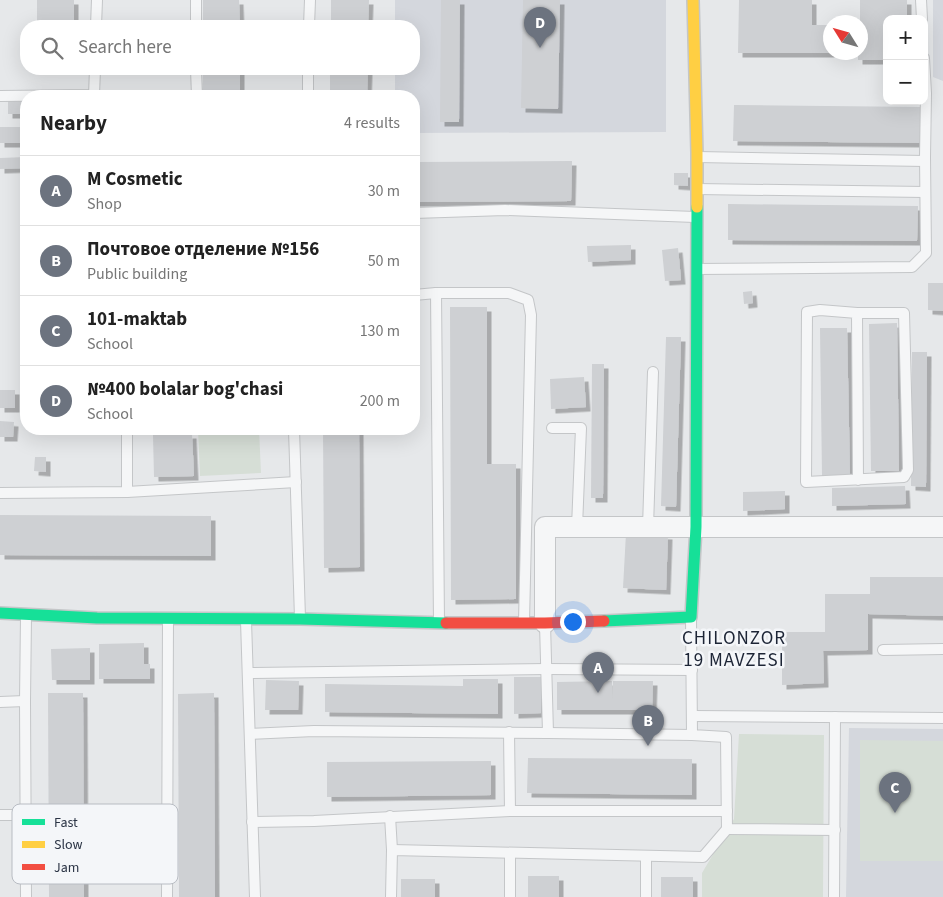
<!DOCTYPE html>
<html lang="en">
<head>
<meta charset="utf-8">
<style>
	:root { --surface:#fff; --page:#f6f6f6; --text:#222; --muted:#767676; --line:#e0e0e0; --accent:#6c737f }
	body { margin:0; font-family:"Source Sans 3",sans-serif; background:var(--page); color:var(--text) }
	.controls { position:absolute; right:15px; top:15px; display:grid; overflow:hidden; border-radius:10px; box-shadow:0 5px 20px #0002 }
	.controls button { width:45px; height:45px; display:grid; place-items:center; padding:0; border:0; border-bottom:1px solid var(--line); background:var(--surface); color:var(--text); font:25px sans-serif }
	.compass { position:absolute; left:823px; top:15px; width:45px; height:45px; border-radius:50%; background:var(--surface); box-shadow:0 5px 20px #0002; rotate:307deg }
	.you { position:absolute; left:572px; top:621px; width:18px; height:18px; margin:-12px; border:4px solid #fff; border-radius:50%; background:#1a73e8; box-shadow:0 0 0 8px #1a73e833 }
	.badge { display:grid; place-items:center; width:32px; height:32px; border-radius:50%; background:var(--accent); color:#fff; font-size:16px; font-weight:700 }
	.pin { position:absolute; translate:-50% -41px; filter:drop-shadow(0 1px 2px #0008) }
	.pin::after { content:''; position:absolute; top:26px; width:18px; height:15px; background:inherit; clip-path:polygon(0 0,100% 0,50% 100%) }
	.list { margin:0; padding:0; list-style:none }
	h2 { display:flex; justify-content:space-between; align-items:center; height:65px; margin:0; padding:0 20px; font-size:21px }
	h2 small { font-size:16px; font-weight:400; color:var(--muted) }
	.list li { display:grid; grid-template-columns:32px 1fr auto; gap:15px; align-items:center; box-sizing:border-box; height:70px; padding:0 20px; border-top:1px solid var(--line) }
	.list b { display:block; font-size:19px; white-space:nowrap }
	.list p { margin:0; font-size:16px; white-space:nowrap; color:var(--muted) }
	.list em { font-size:16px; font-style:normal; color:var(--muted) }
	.icon { flex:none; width:28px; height:28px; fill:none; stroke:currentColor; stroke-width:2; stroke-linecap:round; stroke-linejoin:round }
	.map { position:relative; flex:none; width:943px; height:897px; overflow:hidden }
	.search { position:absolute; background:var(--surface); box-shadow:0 5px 20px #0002; left:20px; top:20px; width:400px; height:55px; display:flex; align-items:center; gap:12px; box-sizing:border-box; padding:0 18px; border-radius:20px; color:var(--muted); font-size:19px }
	.panel { position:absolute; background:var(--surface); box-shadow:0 5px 20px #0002; left:20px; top:90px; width:400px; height:345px; border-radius:20px }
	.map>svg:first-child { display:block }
	.built { fill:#d4d7dd }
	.green { fill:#d6ded6 }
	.building { fill:#ced0d3; filter:url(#shadow) }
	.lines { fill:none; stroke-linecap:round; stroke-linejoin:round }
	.lane-casing { stroke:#c4c6c8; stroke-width:12 }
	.street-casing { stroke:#c4c6c8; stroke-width:22 }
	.fast-casing { stroke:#c4c6c8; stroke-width:14 }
	.slow-casing { stroke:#c4c6c8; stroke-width:14 }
	.jam-casing { stroke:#c4c6c8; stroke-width:14 }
	.lane { stroke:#f5f6f7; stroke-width:10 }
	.street { stroke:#f5f6f7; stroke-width:20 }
	.fast { stroke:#16e098; stroke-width:11 }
	.slow { stroke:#ffcf43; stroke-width:11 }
	.jam { stroke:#f24e42; stroke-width:11 }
	.labels { text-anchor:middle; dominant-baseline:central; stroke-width:5; stroke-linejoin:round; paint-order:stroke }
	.neighbourhood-label { font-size:19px; letter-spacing:1px; fill:#1d2536; stroke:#f4f6f9 }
	.key { fill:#f4f6f9; stroke:#b8bcc3; stroke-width:1 }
	.key-label { font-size:14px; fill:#2b3445 }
</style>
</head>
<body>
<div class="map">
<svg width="943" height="897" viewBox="0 0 943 897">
	<defs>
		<filter id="shadow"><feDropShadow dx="4.5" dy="4.5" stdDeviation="0" flood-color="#0004"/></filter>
	</defs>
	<rect width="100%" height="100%" fill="#e6e8ea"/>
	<g class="built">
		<path d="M395,0H666V132L414,133V96H395V69H414V26H395Z"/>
		<path d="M933,0H943V81L933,77Z"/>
		<path d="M849,728L943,729V897H846Z"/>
	</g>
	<g class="green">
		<path d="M198,429H259L261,473L200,476Z"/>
		<path d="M739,734L824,735L823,897H702V873L734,819Z"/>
		<path d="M860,740L943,741V861H860Z"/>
	</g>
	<g class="building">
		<rect x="37" y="0" width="37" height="26"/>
		<path d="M203,0H239L240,26H203Z"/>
		<path d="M331,0H369L368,26H331Z"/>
		<path d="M441,0H460L459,122H440Z"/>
		<path d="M523,0H560L558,109L521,108Z"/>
		<path d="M739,0H812V25H830V53H738Z"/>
		<path d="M860,0H907V19H887V60H858V52H860Z"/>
		<rect x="203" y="69" width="37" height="27"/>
		<path d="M330,69H368L367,96H330Z"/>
		<rect x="8" y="98" width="18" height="16"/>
		<path d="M734,105L922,107V143L733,141Z"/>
		<rect x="0" y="127" width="26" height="16"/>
		<path d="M26,157V168L0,169V158Z"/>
		<path d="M572,161L571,201L414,202V162Z"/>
		<path d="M674,173H688V186L674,185Z"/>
		<path d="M728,204L918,206L917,241L728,240Z"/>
		<path d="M631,245V260L588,262L587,246Z"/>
		<path d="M678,248L681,280L665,281L662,250Z"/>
		<path d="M928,283H943V311L928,310Z"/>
		<path d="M752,291L753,303L744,304L743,292Z"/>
		<path d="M450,307H487V464H516V599L451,600Z"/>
		<path d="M897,323L899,471H871L869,324Z"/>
		<path d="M820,328H847L850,475L822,476Z"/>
		<path d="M666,337H681L676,507L661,506Z"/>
		<path d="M912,352H927L926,487L911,486Z"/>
		<path d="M592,364H604L603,498H591Z"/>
		<path d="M584,377L586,407L551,409L550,379Z"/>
		<rect x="0" y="390" width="15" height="18"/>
		<path d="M0,421L14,422L13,437H0Z"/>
		<path d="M323,429H359L360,567L324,568Z"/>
		<path d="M192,434L194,476L154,477L153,435Z"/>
		<path d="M35,457H46V472L34,471Z"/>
		<path d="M905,486L906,504L832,506V488Z"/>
		<path d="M785,491V509L743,511V492Z"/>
		<path d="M0,515L211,516V556L0,555Z"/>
		<path d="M626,533L668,535L666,590L623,588Z"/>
		<path d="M870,577H943V616L868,614V650L823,651L824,683L782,685V632H825V594H870Z"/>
		<path d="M144,643V664H150V679H99V644Z"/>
		<path d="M90,648V680H52L51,649Z"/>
		<path d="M514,677H541V713L514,714Z"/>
		<path d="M463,679H498V714L325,712V684L463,686Z"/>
		<path d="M266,680L299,681L298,710H265Z"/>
		<path d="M612,681V699L613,681H653L652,710H557V682Z"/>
		<path d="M48,693H83L84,897H49Z"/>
		<path d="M214,693L215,897H179L178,694Z"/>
		<path d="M528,758L692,759V795L527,793Z"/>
		<path d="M491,761V795L327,797V762Z"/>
		<rect x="528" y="876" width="31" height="21"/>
		<rect x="661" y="877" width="32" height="20"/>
		<rect x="401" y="879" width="34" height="18"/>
	</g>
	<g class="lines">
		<g class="lane-casing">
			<g id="lane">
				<path d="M196,0V26"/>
				<path d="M921,0L922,19"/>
				<path d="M96,26L97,0"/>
				<path d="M309,26L310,0"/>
				<path d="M196,69L197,96"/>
				<path d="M0,96L94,95L95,69"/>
				<path d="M308,96V69"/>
				<path d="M698,157L925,161"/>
				<path d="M697,189L925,192"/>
				<path d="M414,213L505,210L695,217"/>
				<path d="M697,269L912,267L926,253L925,157L926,93L924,58"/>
				<path d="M436,293L439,622"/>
				<path d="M414,295L436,293H509L528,300L531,315L524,622"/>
				<path d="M857,313H904L908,470L904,477L806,482L807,312L820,310L857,313L858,480"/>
				<path d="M552,428H581L577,527"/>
				<path d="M294,429L300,618"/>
				<path d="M127,492V429"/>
				<path d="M0,493L127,492L296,482"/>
				<path d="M648,527L653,372"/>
				<path d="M26,616L25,701L26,897"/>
				<path d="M691,618L692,735L726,737L727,829L835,830"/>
				<path d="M246,621L255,897"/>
				<path d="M545,624L548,733"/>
				<path d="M883,650L943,649"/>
				<path d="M249,673L547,669L692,670"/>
				<path d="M0,702L25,701"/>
				<path d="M693,716L943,718"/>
				<path d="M509,732L510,811"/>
				<path d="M250,734L314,731L548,733L692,735"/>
				<path d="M0,815H25"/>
				<path d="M390,816L392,850"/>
				<path d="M252,822L314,821L510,811H727"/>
				<path d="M510,853V897"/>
				<path d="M646,856V897"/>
				<path d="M167,897L168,620"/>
				<path d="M391,897L392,850L703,857L727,829"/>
				<path d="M834,897L835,717"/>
			</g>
		</g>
		<g class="street-casing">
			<path id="street" d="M545,623V527H943"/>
		</g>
		<g class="fast-casing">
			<g id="fast">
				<path d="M0,613L97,618L300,619L446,623"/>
				<path d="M604,621L691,617L696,527L697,207"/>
			</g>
		</g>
		<g class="slow-casing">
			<path id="slow" d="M693,0L697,153V207"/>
		</g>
		<g class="jam-casing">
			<path id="jam" d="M446,623H545L604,621"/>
		</g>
		<use href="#lane" class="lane"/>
		<use href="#street" class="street"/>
		<use href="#fast" class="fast"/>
		<use href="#slow" class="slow"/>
		<use href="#jam" class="jam"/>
	</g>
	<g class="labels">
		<g class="neighbourhood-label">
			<text x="734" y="638">CHILONZOR<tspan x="734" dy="22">19 MAVZESI</tspan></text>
		</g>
	</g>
	<rect x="12" y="804" width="166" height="80" rx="8" class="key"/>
	<rect x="22" y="819" width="23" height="6" fill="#16e098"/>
	<rect x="22" y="841" width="23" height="7" fill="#ffcf43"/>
	<rect x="22" y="864" width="23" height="6" fill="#f24e42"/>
	<g class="key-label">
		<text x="54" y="827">Fast</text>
		<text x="54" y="849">Slow</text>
		<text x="54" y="872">Jam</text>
	</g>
</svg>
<div class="controls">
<button>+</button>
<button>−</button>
</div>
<svg class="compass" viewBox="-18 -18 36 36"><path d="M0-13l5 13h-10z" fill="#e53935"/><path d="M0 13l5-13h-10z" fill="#767676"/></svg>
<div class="you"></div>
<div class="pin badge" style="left:598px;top:693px">A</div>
<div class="pin badge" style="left:648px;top:746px">B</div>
<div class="pin badge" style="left:895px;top:813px">C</div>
<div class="pin badge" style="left:540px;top:48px">D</div>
<div class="search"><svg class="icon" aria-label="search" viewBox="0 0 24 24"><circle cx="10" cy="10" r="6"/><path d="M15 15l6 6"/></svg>Search here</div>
<section class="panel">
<h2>Nearby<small>4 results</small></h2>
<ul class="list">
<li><span class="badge">A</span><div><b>M Cosmetic</b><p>Shop</p></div><em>30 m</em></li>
<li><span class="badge">B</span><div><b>Почтовое отделение №156</b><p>Public building</p></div><em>50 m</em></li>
<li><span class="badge">C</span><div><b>101-maktab</b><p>School</p></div><em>130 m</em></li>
<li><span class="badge">D</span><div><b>№400 bolalar bog'chasi</b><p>School</p></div><em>200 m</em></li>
</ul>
</section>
</div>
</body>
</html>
